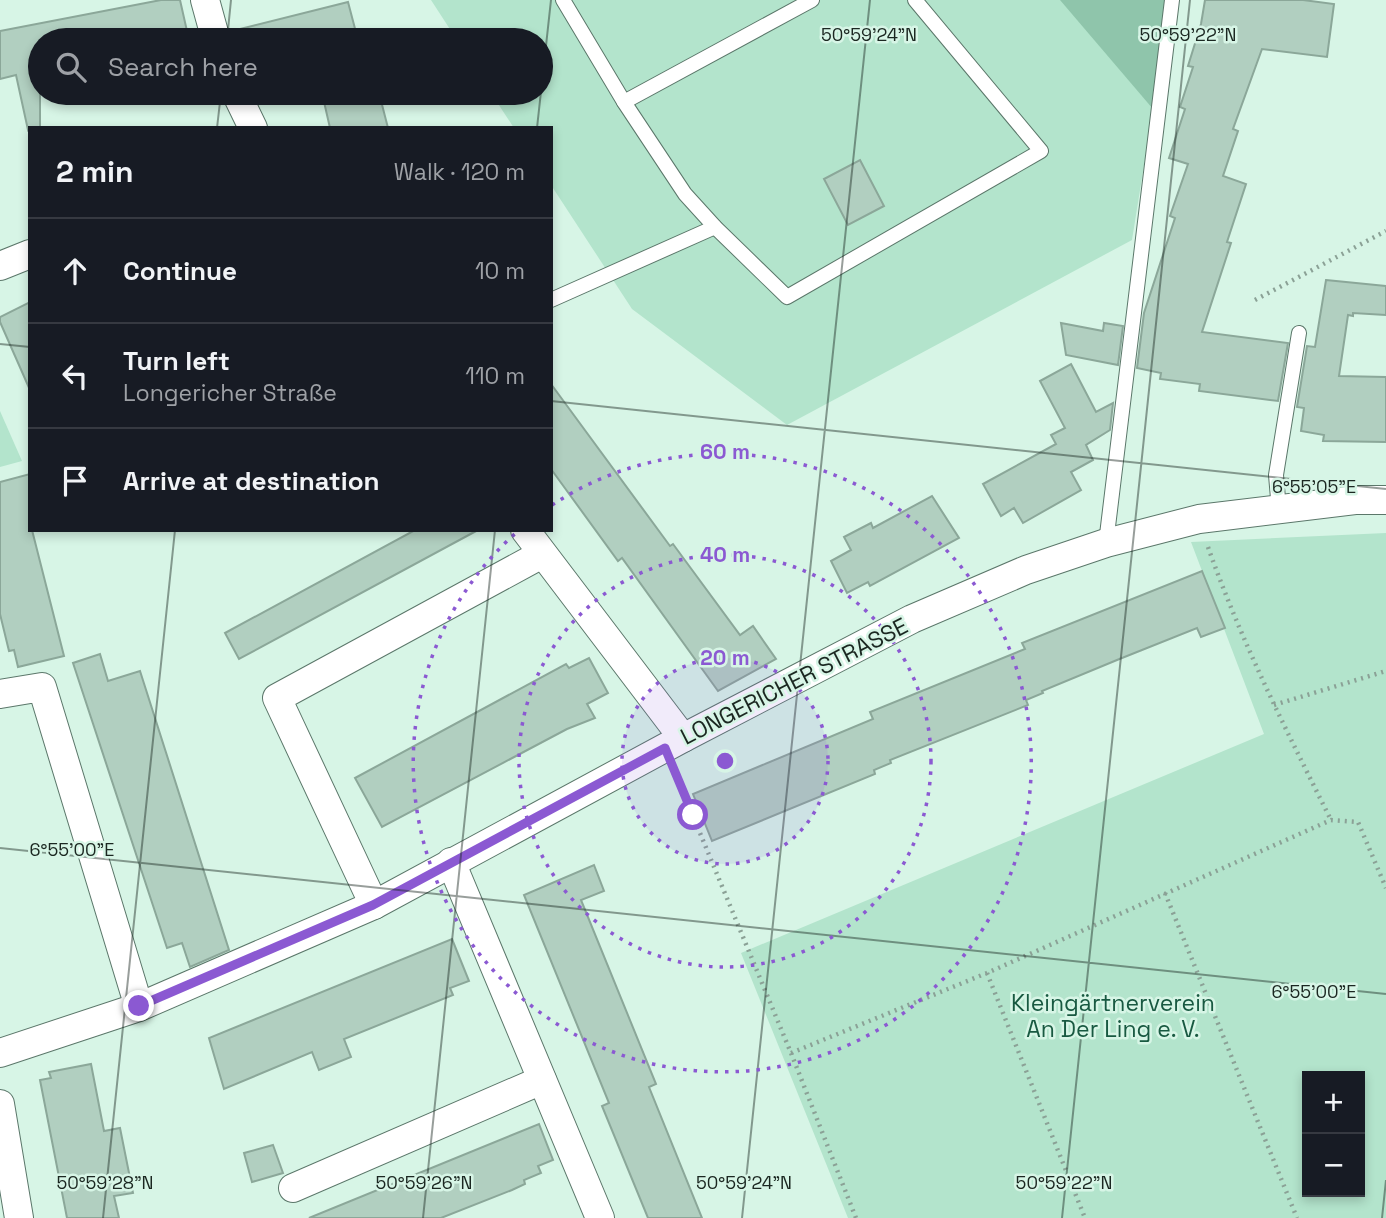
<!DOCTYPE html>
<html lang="en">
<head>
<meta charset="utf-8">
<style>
	:root { --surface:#171b24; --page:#20242c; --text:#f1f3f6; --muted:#9ea1a6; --line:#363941 }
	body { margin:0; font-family:"Space Grotesk",sans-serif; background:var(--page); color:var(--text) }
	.controls { position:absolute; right:21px; bottom:21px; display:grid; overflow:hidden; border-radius:0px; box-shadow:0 4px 10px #0003 }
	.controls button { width:63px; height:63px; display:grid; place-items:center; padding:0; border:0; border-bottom:2px solid var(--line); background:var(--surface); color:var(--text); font:35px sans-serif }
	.stop { position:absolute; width:21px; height:21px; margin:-16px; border:5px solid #8b59d2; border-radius:50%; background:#fff }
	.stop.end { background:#8b59d2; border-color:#fff; box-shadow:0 2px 7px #0008 }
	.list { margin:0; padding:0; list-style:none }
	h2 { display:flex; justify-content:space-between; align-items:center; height:91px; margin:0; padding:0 28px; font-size:30px }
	h2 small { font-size:23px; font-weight:400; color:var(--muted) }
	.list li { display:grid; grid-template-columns:46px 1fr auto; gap:21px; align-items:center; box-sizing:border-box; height:105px; padding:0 28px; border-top:2px solid var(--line) }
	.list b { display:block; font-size:26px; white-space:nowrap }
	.list p { margin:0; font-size:23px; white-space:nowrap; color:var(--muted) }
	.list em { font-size:23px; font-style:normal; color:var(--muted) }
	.icon { flex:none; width:38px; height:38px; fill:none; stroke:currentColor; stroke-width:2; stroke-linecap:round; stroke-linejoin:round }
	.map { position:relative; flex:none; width:1386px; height:1218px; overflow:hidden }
	.search { position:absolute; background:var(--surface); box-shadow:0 4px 10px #0003; left:28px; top:28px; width:525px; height:77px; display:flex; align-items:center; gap:18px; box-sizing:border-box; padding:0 24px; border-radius:38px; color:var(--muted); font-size:26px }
	.panel { position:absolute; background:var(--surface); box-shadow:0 4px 10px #0003; left:28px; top:126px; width:525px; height:406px; border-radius:0px }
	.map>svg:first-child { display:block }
	.green { fill:#b3e4cc; fill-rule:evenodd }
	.forest { fill:#8fc5ab }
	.building { fill:#b1cfc0; stroke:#8ba799; stroke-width:2 }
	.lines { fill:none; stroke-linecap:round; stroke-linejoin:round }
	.service-casing { stroke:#5b776a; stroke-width:16 }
	.minor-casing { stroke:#5b776a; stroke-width:30 }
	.path { stroke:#8ba196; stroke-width:4.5; stroke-dasharray:2 5; stroke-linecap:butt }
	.service { stroke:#fff; stroke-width:14 }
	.minor { stroke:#fff; stroke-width:28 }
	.route { stroke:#8b59d2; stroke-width:9 }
	.ticks { fill:none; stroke:#1b2721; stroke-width:2; stroke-opacity:0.45 }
	.ring { fill:none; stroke:#8b59d2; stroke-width:3.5; stroke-dasharray:3.5 7 }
	.labels { text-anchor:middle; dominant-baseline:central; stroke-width:5; stroke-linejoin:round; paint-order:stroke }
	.street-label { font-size:23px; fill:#1b2721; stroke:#d7f5e6 }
	.park-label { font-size:23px; fill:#185941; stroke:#d7f5e6 }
	.ticks-label { font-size:18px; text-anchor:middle; fill:#1b2721; stroke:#d7f5e6; stroke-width:5; stroke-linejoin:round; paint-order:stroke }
	.centre { fill:#8b59d2; stroke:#d7f5e6; stroke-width:3.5 }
	.ring-label { font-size:21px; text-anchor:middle; font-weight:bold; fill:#8b59d2; stroke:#d7f5e6; stroke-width:5; stroke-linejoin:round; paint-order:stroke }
</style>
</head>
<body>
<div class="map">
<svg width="1386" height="1218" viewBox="0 0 1386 1218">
	<rect width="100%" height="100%" fill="#d7f5e6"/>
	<g class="green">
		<path d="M431,0H1166L1153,109L1132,240L787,425L632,309L551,185V128H514L491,93H541V40H457Z"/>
		<path d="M0,411L22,461L0,467Z"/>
		<path d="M1386,533V1218H848L741,953L1264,734L1191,542ZM1307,1076H1360V1192H1307Z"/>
	</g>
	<path class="forest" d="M1060,0H1166L1153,109Z"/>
	<g class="building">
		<path d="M161,0H180L189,40H40V128H30L28,130L16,75L0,79V31Z"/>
		<path d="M1205,0H1303L1334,4L1327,57L1262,49L1233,129L1238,131L1223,176L1246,184L1227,242L1231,243L1202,332L1288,343L1278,401L1199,391L1200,384L1160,379L1161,373L1137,368L1144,313L1175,218L1170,216L1188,164L1169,158L1185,109L1180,107L1193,67L1188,66L1201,24Z"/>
		<path d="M348,2L358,40H238L236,30Z"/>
		<path d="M322,93H379L388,128H330Z"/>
		<path d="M860,160L884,206L848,225L824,179Z"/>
		<path d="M1326,280L1386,286V315L1353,313V316L1348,315L1339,376L1386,377V442L1323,441L1324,435L1301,431L1304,408L1297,407L1307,346L1315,347Z"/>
		<path d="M30,302V390L0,322V317Z"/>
		<path d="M1061,323L1103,331L1104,323L1123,326L1118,365L1066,355Z"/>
		<path d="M1071,364L1096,412L1113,403L1110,430L1086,445L1093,460L1071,472L1081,490L1023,523L1014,508L1001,516L983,484L1056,444L1051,435L1065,428L1040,381Z"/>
		<path d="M551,384L670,546L673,544L740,635L753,626L776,659L718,691L622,558L618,561L551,469Z"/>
		<path d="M30,474V530H32L64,656L18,667L14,650L9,651L0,614V482Z"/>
		<path d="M932,496L959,538L870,586L868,582L847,593L831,561L851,550L844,537L871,523L873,528Z"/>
		<path d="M415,530H478L239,659L225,633Z"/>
		<path d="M1202,571L1225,628L1201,637L1197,628L1117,660L1042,691L1043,693L1026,700L1028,705L890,760L891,763L874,770L875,774L712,841L693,794L873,719L870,712L1025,649L1022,643Z"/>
		<path d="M100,654L108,681L140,671L229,950L190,967L182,943L167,948L73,663Z"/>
		<path d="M589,658L608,693L587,704L595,718L567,729L382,827L355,778L566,664L569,668Z"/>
		<path d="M594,865L604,891L581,900L656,1084L649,1087L702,1218H648L602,1106L609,1103L524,895Z"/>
		<path d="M452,939L469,981L450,988L453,995L344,1039L351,1057L319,1070L312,1052L224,1089L209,1038Z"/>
		<path d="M91,1064L104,1131L120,1128L133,1193L114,1196L119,1218H67L40,1080L51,1078L49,1072Z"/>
		<path d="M539,1124L553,1160L538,1166L541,1173L524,1180L525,1184L512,1190L441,1218H309Z"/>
		<path d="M273,1145L283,1173L252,1182L244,1153Z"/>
	</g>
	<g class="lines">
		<g class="service-casing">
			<g id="service">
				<path d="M563,0L624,102L685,194L715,227L787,297L1041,151L915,0"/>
				<path d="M624,102L812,0"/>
				<path d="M551,300L715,227"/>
				<path d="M1279,510L1276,475L1299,333"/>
				<path d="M1106,543L1172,0"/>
			</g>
		</g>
		<g class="minor-casing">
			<g id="minor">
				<path d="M205,0L216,40"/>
				<path d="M236,93L253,128"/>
				<path d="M0,266L30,254"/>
				<path d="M525,530L683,738"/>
				<path d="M0,694L42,687L139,1007"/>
				<path d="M451,862L600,1218"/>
				<path d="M374,905L277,698L542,554"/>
				<path d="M0,1053L139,1007L374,905L683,738L912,619L1026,570L1106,543L1199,519L1355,500H1386"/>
				<path d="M0,1104L19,1218"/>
				<path d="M293,1188L542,1080"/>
			</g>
		</g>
		<g class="path">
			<path d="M1255,300L1386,231"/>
			<path d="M1208,547C1241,641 1286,730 1331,820"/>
			<path d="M1274,705L1386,671"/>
			<path d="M676,775L791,1053L856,1218"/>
			<path d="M1165,893L1297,1218"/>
			<path d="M987,973L1085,1218"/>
			<path d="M791,1053L987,973L1331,820L1358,822L1386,888"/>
		</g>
		<use href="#service" class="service"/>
		<use href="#minor" class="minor"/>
	</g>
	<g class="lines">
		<path class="route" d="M139,1006L373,905L665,748L693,815"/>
	</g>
	<path class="ticks" d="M227,40L231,0M217,128L221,93M537,128L551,0M0,344L30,347M551,401L1386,489M0,848L1386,994M103,1218L175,530M423,1218L495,530M742,1218L870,0M1062,1218L1190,0M1382,1218L1386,1180"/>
	<circle cx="725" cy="761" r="103" fill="#8b59d2" fill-opacity=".12"/>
	<g class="ring">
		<circle cx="725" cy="761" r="103"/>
		<circle cx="725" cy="761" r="206"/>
		<path d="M552 505A309 309 0 1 1 518 531"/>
	</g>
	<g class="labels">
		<g class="street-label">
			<text transform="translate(794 681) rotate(-27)">LONGERICHER STRASSE</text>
		</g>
		<g class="park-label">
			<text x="1113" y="1003">Kleingärtnerverein<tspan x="1113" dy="26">An Der Ling e. V.</tspan></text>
		</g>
	</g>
	<g class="ticks-label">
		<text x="869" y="41">50°59'24"N</text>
		<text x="1188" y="41">50°59'22"N</text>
		<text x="1314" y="493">6°55'05"E</text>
		<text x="72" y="856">6°55'00"E</text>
		<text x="1314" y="998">6°55'00"E</text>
		<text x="105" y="1189">50°59'28"N</text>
		<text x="424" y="1189">50°59'26"N</text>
		<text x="744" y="1189">50°59'24"N</text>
		<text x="1064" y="1189">50°59'22"N</text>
	</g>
	<circle cx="725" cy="761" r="10" class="centre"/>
	<g class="ring-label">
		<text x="725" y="459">60 m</text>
		<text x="725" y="562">40 m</text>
		<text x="725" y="665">20 m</text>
	</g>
</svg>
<div class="controls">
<button>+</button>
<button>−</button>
</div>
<div class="stop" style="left:693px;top:815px"></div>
<div class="stop end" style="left:139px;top:1006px"></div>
<div class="search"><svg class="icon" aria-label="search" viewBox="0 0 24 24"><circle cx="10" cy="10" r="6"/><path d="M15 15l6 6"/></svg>Search here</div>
<section class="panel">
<h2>2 min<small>Walk · 120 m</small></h2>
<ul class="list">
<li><svg class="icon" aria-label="ahead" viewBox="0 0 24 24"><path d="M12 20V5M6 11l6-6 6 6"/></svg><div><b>Continue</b></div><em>10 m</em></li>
<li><svg class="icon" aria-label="left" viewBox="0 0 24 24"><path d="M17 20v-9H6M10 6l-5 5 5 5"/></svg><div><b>Turn left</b><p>Longericher Straße</p></div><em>110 m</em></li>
<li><svg class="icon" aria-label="arrive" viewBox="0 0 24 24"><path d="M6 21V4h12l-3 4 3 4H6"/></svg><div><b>Arrive at destination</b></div></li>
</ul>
</section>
</div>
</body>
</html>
